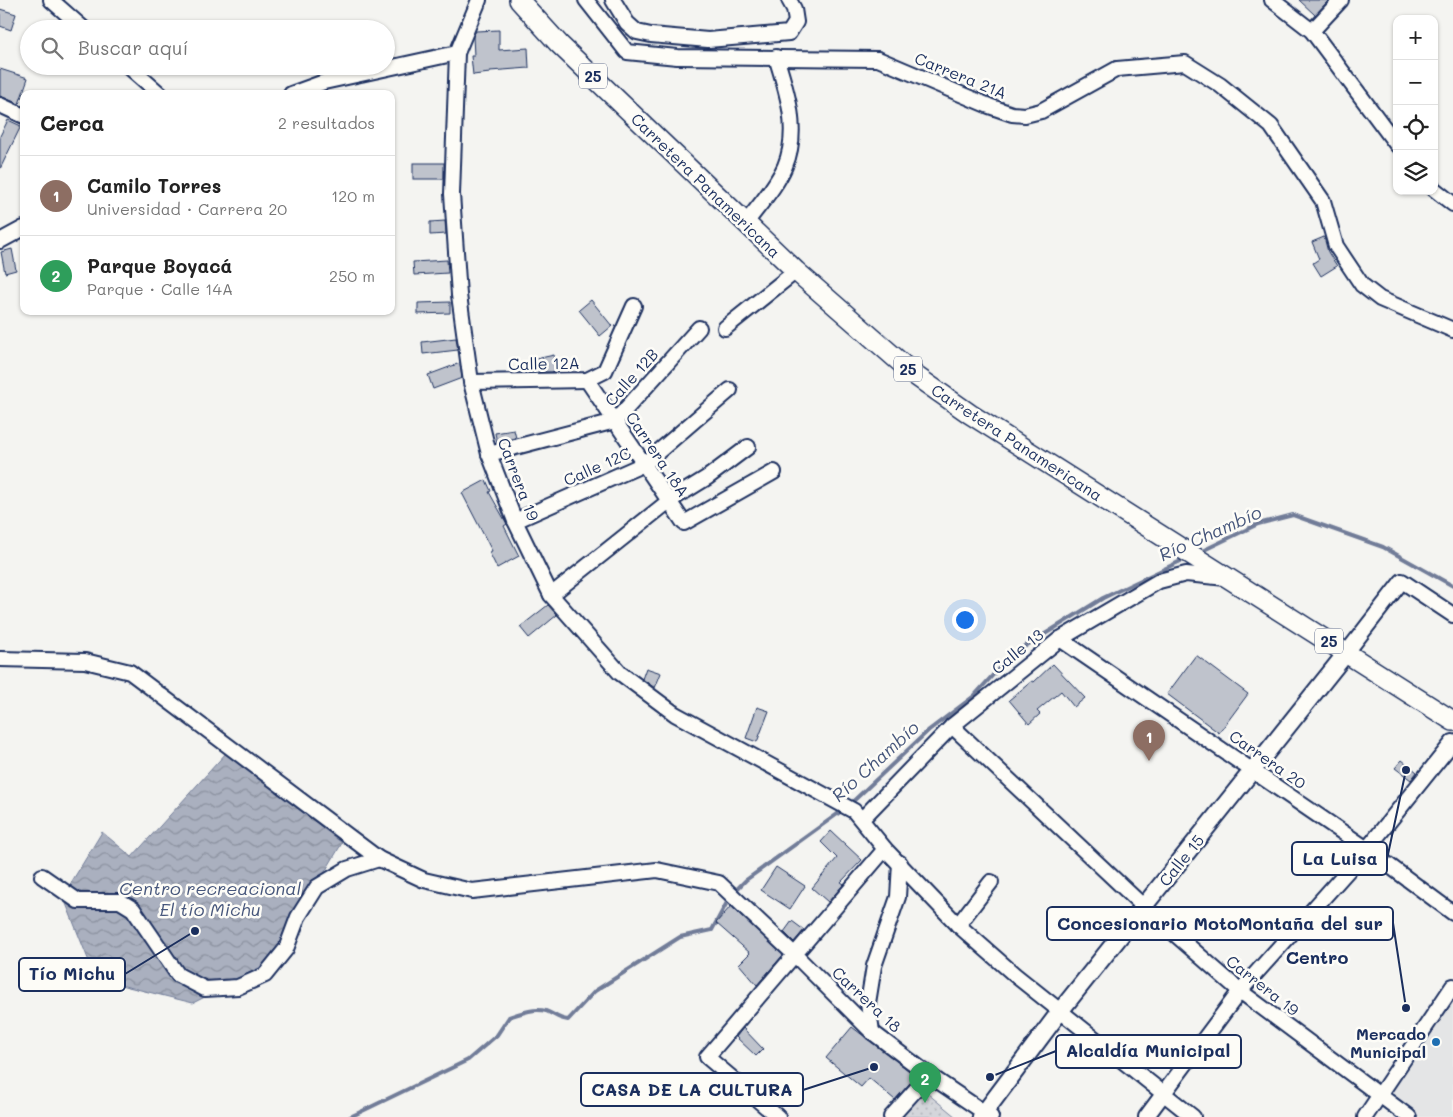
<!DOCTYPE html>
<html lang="es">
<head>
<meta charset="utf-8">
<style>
	:root { --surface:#fff; --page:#f6f6f6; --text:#222; --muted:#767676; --line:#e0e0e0; --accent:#2563eb }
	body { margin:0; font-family:Mali,sans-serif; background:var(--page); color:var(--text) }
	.controls { position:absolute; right:15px; top:15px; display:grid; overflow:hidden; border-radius:10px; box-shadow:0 1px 4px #0004 }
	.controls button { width:45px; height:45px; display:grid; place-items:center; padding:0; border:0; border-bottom:1px solid var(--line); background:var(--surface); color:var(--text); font:25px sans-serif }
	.you { position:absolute; left:964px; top:619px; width:18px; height:18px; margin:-12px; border:4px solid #fff; border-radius:50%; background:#1a73e8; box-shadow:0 0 0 8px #1a73e833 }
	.badge { display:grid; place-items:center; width:32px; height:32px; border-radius:50%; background:var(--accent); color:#fff; font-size:16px; font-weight:700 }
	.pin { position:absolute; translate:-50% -41px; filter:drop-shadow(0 1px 2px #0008) }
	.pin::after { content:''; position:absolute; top:26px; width:18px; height:15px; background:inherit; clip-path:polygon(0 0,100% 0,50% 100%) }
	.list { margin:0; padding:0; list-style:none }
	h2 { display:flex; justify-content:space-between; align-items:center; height:65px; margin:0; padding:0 20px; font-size:21px }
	h2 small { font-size:16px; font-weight:400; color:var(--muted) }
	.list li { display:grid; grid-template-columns:32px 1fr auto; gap:15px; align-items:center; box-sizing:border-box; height:80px; padding:0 20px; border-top:1px solid var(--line) }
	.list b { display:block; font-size:19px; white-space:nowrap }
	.list p { margin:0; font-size:16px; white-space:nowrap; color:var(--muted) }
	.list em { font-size:16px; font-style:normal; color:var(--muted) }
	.icon { flex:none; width:28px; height:28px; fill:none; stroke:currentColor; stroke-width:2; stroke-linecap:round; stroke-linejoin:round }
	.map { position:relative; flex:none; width:1453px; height:1117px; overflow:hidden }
	.search { position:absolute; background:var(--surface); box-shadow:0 1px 4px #0004; left:20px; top:20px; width:375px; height:55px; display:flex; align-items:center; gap:12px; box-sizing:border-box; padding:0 18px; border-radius:28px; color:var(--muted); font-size:19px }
	.panel { position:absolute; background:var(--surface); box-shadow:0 1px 4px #0004; left:20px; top:90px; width:375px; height:225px; border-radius:10px }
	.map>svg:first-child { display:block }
	.built { fill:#e4e5e6 }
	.park { fill:url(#park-dots); stroke:#78829c }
	.water { fill:url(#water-waves); stroke:#717c98 }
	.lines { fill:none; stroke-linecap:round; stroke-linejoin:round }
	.stream { stroke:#717c98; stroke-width:4 }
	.building { fill:#bfc3cc; stroke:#1b2f5e }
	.minor-casing { stroke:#1b2f5e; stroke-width:18 }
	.major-casing { stroke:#1b2f5e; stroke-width:20 }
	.highway-casing { stroke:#1b2f5e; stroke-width:22 }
	.minor { stroke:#fdfcf7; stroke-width:14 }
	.major { stroke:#fdfcf7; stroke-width:16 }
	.highway { stroke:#fdfcf7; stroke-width:19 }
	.poi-dot { fill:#1f6fb2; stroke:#fdfcf7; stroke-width:2 }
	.labels { text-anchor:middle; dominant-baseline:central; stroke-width:5; stroke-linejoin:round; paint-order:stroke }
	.shield { fill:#fdfcf7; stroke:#5f6c8c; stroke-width:1 }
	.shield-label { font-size:15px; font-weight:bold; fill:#1b2f5e }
	.street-label { font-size:16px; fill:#1b2f5e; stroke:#fdfcf7 }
	.poi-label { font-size:16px; font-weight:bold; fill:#1b2f5e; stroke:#fdfcf7; text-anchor:end }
	.water-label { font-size:18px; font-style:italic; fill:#46567b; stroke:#fdfcf7 }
	.neighbourhood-label { font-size:18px; font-weight:bold; fill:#1b2f5e; stroke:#fdfcf7 }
	.leader { fill:none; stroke:#1b2f5e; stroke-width:2 }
	.callout-dot { fill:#1b2f5e; stroke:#fdfcf7; stroke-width:2 }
	.callout { fill:#fdfcf7; stroke:#1b2f5e; stroke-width:2 }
	.callout-label { font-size:18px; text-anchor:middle; font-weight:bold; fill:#1b2f5e }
</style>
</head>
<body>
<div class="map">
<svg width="1453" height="1117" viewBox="0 0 1453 1117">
	<defs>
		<pattern id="park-dots" width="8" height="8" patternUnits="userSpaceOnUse" patternTransform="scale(1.25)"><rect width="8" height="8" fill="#d4d6db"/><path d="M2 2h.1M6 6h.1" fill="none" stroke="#b5b8be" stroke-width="1.8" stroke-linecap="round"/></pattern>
		<pattern id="water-waves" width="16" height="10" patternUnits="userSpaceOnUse" patternTransform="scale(1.25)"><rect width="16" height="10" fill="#aab0bf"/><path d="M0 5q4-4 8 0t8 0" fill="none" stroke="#8a909e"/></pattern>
	</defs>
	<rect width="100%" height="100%" fill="#f4f4f1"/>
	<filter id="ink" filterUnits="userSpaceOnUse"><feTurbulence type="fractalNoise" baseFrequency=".02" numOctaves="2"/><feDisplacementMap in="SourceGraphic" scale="10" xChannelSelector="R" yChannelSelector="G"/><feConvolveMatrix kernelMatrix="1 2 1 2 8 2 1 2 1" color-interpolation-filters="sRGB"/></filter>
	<g filter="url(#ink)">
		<path class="built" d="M1453,990V1117H1419L1384,1095Z"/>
		<path class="park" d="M922,1089L956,1117H900Z"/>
		<path class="water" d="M227,752L342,843L271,963L193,1003L96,979L63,896L102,832L132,857Z"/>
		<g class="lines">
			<g class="stream">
				<path d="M1200,552L1258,524L1293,515L1383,547L1453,586"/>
				<path d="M848,806L929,730L974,696L1011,655L1103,598L1187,558"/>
				<path d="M350,1117L468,1060L497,1035L509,1017C521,1013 533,1008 546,1011C554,1014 558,1019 568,1020L595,991L680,937L712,930L731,895L746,880L843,810"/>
			</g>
		</g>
		<g class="building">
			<path d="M1299,0H1329L1315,15Z"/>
			<path d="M0,9L16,14L11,30L0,26Z"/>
			<path d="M499,30V50L528,48L529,68L490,71V73L473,75L471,56H474L473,36L476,31Z"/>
			<path d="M0,69L28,78L19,104L0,96Z"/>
			<path d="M8,120L21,126L0,169V136Z"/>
			<rect x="413" y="163" width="31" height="16"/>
			<path d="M445,221L446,234L430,235V222Z"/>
			<path d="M1324,237L1328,252L1337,266L1321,276L1313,263L1319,259L1312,242Z"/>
			<path d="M12,249L16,270L5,273L1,252Z"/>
			<path d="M447,260L448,273L414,275L413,262Z"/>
			<path d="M591,300L612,326L600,336L579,310Z"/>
			<path d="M450,302V313L418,314V303Z"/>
			<path d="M456,338L458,350L423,354L422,342Z"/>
			<path d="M554,355L558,372H539L536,359Z"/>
			<path d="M460,363L462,378L433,389L428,375Z"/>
			<path d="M514,430L516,438L497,443L495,433Z"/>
			<path d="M486,480L491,491L489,492L507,524L504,526L519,556L497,568L489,552L492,551L462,493Z"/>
			<path d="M548,605L557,615L529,638L520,627Z"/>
			<path d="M1196,655L1248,694L1219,733L1167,694Z"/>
			<path d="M1053,664L1085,698L1074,707L1061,691L1037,711L1040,714L1029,724L1009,700L1032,681L1034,682Z"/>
			<path d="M646,668L661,673L655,688L642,679Z"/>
			<path d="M757,707L769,711L757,742L746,738Z"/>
			<path d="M1402,760L1417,772L1411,780L1395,768Z"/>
			<path d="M831,831L862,860L841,882L844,884L828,902L812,888L837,858L821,842Z"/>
			<path d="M776,867L805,886L790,909L761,890Z"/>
			<path d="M731,906L783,955L757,985L739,964L750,953L716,923Z"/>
			<path d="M792,921L804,930L794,942L784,932Z"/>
			<path d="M852,1027L916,1076L895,1100L869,1078L861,1087L826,1058Z"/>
			<path d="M743,1028L763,1049L756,1056L736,1037Z"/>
		</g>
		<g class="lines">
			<g class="minor-casing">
				<g id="minor">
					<path d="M51,0L84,29"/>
					<path d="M479,0L457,53L452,194L459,295L471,382L489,454L515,521L551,595L620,673L675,714L854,811L885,849L958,925L1015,975L1193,1117"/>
					<path d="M586,0L627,52L677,57L878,59L989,106L1012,114L1025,115L1041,111L1117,69L1185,63L1220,85L1271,126L1323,201L1336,246L1362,285L1380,299L1453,330"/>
					<path d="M613,0L627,23L637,32L651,35L708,40L789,33L796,22L794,9L789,0"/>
					<path d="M1272,0L1312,31L1397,145"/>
					<path d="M1312,31L1341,0"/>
					<path d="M128,66L160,94"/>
					<path d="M291,94L324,82L457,53"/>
					<path d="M0,105L24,116"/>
					<path d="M1434,189L1453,204"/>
					<path d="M746,223C759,205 776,187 785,166C800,130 787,92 776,57"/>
					<path d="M0,241L24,228"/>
					<path d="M725,328L796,271"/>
					<path d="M587,380L684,523L774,472"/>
					<path d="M471,382L587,380L605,371L634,306"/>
					<path d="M489,454L615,421L699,328"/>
					<path d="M515,521L644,464L730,390"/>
					<path d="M551,595L669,501L708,477L748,447"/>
					<path d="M1060,639L1367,849L1453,913"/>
					<path d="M1347,652L1402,581L1453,615"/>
					<path d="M0,659L85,661L130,672L379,859L424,880L472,891L657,870L719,883L795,955L872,1032L929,1075L991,1117"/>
					<path d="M952,726L1144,907L1240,991L1409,1117"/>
					<path d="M862,819L952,726L1060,639L1159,581L1186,574L1226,578"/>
					<path d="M42,876L78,901H120L133,909L178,975L205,989L238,987L265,975L286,949L298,917L317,887L347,869L379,859"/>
					<path d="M958,925L991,882"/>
					<path d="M872,1032L868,1003L874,966L898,897L900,863"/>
					<path d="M778,1117L707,1057L885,849"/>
					<path d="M891,1117L929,1075"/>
					<path d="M1146,1117L1240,991L1367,849L1453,742"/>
					<path d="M1365,1117L1453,986"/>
				</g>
			</g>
			<g class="major-casing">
				<path id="major" d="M981,1117L1061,1010L1347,652"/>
			</g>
			<g class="highway-casing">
				<path id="highway" d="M519,0L559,44L796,271L916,376L970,414L1453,721"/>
			</g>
			<use href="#minor" class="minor"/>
			<use href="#major" class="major"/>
			<use href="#highway" class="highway"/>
		</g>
	</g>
	<circle class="poi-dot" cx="1436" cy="1042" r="5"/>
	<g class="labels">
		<g class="shield">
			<rect x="579" y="63.5" width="28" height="25" rx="4"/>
			<rect x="894" y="356.5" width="28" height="25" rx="4"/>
			<rect x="1315" y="628.5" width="28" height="25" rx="4"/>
		</g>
		<g class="shield-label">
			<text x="593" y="76">25</text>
			<text x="908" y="369">25</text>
			<text x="1329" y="641">25</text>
		</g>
		<g class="street-label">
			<text transform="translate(961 75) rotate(22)">Carrera 21A</text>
			<text transform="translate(706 185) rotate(44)">Carretera Panamericana</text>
			<text transform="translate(544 363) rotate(-1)">Calle 12A</text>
			<text transform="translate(631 377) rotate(-48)">Calle 12B</text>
			<text transform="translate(1017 442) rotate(33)">Carretera Panamericana</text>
			<text transform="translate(658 454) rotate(56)">Carrera 18A</text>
			<text transform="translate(597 466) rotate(-24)">Calle 12C</text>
			<text transform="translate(519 479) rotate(69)">Carrera 19</text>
			<text transform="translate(1017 651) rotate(-39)">Calle 13</text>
			<text transform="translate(1268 759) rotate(35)">Carrera 20</text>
			<text transform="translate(1181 860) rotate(-51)">Calle 15</text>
			<text transform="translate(1263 985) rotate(38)">Carrera 19</text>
			<text transform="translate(867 999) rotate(43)">Carrera 18</text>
		</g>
		<g class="poi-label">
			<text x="1426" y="1033">Mercado<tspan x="1426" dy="18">Municipal</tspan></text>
		</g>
		<g class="water-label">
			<text transform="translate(1210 533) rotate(-24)">Río Chambío</text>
			<text transform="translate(875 761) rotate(-42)">Río Chambío</text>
			<text x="210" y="888">Centro recreacional<tspan x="210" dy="21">El tío Michu</tspan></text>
		</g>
		<g class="neighbourhood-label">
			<text x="1317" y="957">Centro</text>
		</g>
	</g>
	<path class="leader" d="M1406 770L1387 859M1406 1008L1393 923M195 931L125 974M990 1077L1056 1051M874 1067L803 1090"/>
	<g class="callout-dot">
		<circle cx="1406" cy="770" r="5"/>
		<circle cx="1406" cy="1008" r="5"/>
		<circle cx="195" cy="931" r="5"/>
		<circle cx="990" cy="1077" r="5"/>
		<circle cx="874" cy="1067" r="5"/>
	</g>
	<g class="callout">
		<rect x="1292" y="842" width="95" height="33" rx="5"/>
		<rect x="1047" y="907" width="346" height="33" rx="5"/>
		<rect x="19" y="958" width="106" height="33" rx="5"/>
		<rect x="1056" y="1035" width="185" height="33" rx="5"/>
		<rect x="581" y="1073" width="222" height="33" rx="5"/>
	</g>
	<g class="callout-label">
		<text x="1340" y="865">La Luisa</text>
		<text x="1220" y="930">Concesionario MotoMontaña del sur</text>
		<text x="72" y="980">Tío Michu</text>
		<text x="1148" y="1057">Alcaldía Municipal</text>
		<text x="692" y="1096">CASA DE LA CULTURA</text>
	</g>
</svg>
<div class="controls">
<button>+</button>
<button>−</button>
<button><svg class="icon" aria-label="locate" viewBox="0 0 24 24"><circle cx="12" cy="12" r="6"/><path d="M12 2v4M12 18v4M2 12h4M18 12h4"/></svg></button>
<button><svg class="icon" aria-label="layers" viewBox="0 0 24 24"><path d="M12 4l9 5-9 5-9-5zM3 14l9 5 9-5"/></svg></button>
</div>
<div class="you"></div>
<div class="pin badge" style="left:1149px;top:761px;background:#8d6e63">1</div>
<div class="pin badge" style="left:925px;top:1103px;background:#2e9e5b">2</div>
<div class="search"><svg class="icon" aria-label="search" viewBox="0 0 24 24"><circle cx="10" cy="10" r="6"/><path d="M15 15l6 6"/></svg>Buscar aquí</div>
<section class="panel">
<h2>Cerca<small>2 resultados</small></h2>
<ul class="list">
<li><span class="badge" style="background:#8d6e63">1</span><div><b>Camilo Torres</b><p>Universidad · Carrera 20</p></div><em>120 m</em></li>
<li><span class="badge" style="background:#2e9e5b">2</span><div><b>Parque Boyacá</b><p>Parque · Calle 14A</p></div><em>250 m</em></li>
</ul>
</section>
</div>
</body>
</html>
